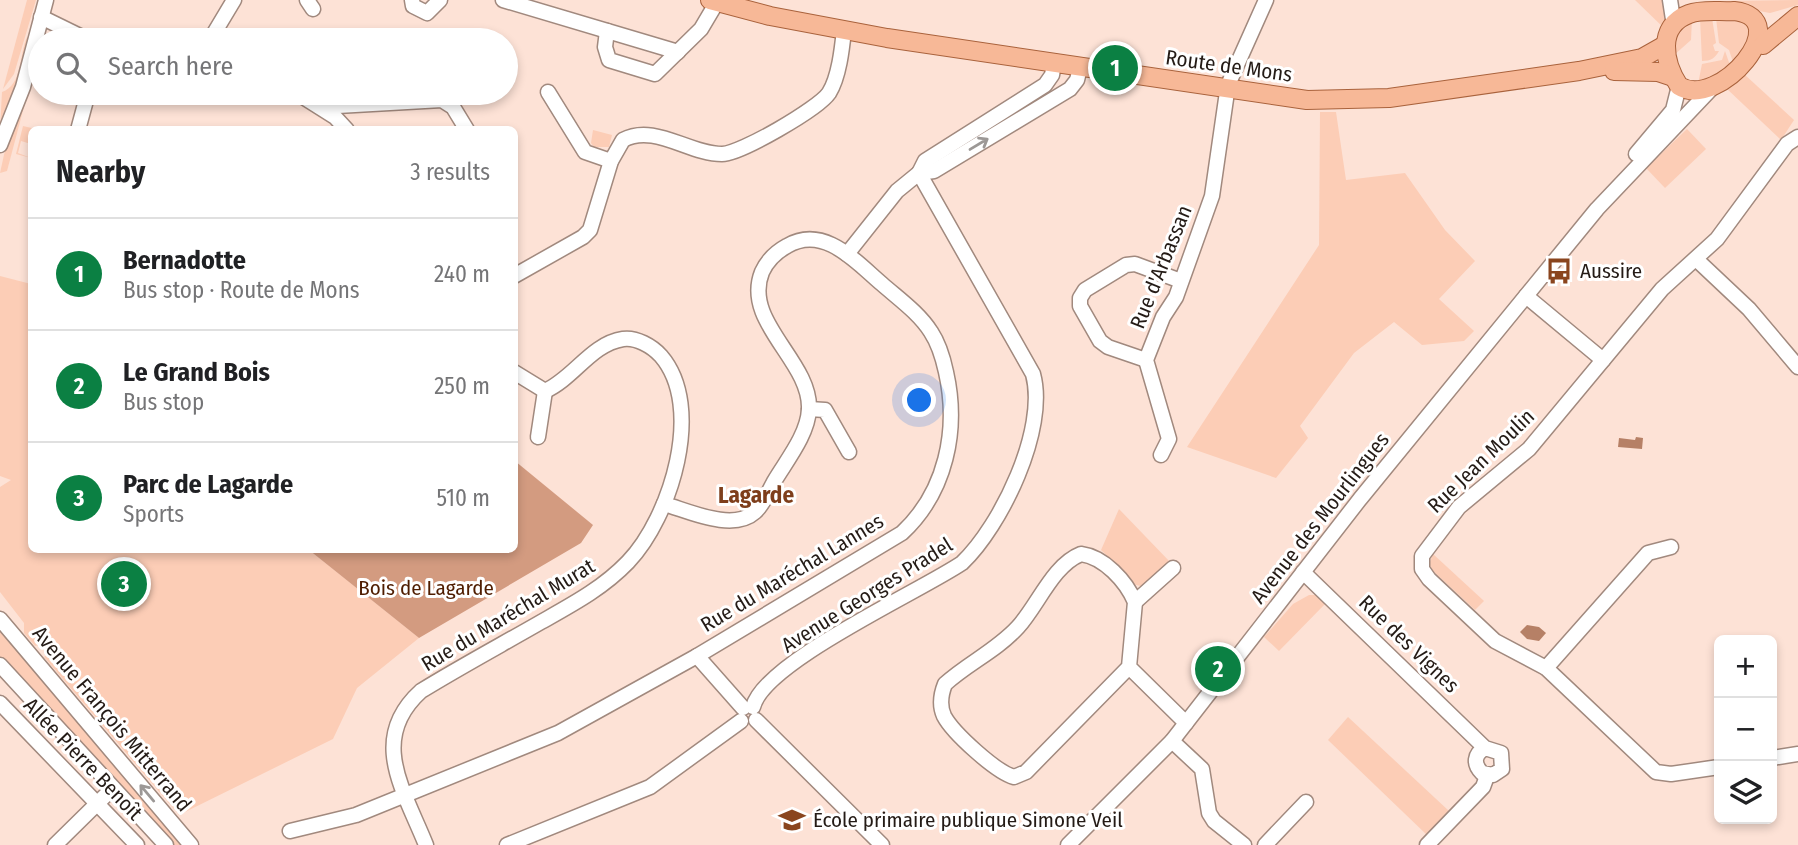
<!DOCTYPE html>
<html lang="en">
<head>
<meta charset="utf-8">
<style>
	:root { --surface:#fff; --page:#f2f2f2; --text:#202124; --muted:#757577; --line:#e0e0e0; --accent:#0b8043 }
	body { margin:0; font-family:"Fira Sans Condensed",sans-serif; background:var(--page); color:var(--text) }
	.controls { position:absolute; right:21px; bottom:21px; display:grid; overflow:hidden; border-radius:10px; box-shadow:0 4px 10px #0003 }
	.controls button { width:63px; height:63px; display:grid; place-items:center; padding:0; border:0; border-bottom:2px solid var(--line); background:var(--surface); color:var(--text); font:35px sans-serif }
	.you { position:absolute; left:920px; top:401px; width:24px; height:24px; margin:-18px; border:5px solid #fff; border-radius:50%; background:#1a73e8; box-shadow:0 0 0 10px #1a73e833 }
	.badge { display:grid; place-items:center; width:46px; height:46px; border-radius:50%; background:var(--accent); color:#fff; font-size:23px; font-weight:700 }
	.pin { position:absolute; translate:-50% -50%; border:4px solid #fff; box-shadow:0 2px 7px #0006 }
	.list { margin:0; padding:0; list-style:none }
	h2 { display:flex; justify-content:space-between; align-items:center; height:91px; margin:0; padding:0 28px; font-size:30px }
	h2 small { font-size:23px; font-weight:400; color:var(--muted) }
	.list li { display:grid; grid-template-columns:46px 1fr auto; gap:21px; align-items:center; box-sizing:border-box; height:112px; padding:0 28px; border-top:2px solid var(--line) }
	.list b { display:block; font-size:26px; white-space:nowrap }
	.list p { margin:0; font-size:23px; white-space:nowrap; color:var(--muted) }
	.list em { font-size:23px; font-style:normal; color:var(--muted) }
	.icon { flex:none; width:38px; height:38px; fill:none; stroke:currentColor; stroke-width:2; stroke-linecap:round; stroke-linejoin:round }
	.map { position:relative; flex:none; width:1798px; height:845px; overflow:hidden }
	.search { position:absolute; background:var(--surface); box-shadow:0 4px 10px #0003; left:28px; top:28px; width:490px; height:77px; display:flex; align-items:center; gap:18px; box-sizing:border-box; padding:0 24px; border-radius:38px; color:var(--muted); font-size:26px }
	.panel { position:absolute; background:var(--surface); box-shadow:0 4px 10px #0003; left:28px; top:126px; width:490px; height:427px; border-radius:10px }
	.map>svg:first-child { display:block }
	.green { fill:#fccdb6 }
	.forest { fill:#d39b80 }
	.water { fill:#b68066 }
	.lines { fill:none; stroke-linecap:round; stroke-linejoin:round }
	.minor-casing { stroke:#a1897e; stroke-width:17 }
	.major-casing { stroke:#a9623c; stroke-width:20 }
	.minor { stroke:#fff; stroke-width:14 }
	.major { stroke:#f7b897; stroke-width:18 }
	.oneway { stroke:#9c9896 }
	.labels { text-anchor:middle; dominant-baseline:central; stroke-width:6; stroke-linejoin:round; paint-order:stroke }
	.street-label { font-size:21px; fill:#241b16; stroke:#fff }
	.poi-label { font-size:21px; fill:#241b16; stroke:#fff; text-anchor:start }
	.park-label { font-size:21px; fill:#4f1d00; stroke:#fff }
	.neighbourhood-label { font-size:23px; font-weight:bold; fill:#7e3e1b; stroke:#fff }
</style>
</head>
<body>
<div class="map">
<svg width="1798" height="845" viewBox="0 0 1798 845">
	<rect width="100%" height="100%" fill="#fde2d6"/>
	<g class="green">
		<path d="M27,0H36L14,74L3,89Z"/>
		<path d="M1635,0H1664L1667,6V31Z"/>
		<path d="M1798,0V5L1770,13L1726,5L1725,1Z"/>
		<path d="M1736,17L1757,31L1734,65L1729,50L1719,43L1716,18Z"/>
		<path d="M1700,18H1712L1716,43L1713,45L1715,51H1719C1715,58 1711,61 1702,61Z"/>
		<path d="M1692,19L1691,40L1673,56L1675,34Z"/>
		<path d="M27,37L30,38L20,77L0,129L2,92C23,85 19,54 27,37Z"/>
		<path d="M1725,51L1731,68L1698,84L1702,64L1722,60Z"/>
		<path d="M1744,74L1794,120L1781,140L1726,88Z"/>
		<path d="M30,84L7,171L0,173L7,141Z"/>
		<path d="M1320,112H1336L1346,180L1405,173L1445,230L1475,261L1439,299L1474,331L1464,341L1422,345L1394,322L1354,353L1300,426L1308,438L1276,478L1187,447L1319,245Z"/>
		<path d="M23,126L36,129L32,130L31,144L21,141L18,153L31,158L16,154Z"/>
		<path d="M1687,129L1706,149L1665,188L1646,168Z"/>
		<path d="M593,130L612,135L609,147H594L591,143Z"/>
		<path d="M0,276L31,284L32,550H309L419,638L357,688L333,739L179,815L44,657L49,652L42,644L35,646L24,633V623L0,592V487L11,480L0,476Z"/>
		<path d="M1119,509L1171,563L1145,587L1132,584L1133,581L1101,550Z"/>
		<path d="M1433,554L1484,601L1475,610L1433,571L1429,564Z"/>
		<path d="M1309,595H1317L1326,603L1279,651L1264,637L1293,604Z"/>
		<path d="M0,626L186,845H173L0,659Z"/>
		<path d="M1348,717L1449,811L1427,835L1328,740Z"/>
	</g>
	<path class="forest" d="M515,461L593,525L581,543L419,638L309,550H514Z"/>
	<g class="water">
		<path d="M1636,437L1643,438L1642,449L1618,447L1619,438L1635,440Z"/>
		<path d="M1527,625L1539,627L1546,633L1539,641L1527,639L1520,632Z"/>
	</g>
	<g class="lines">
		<g class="minor-casing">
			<g id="minor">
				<path d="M307,0L313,9"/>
				<path d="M412,0L413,6L427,13L440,0"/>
				<path d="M503,0L678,52"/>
				<path d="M1670,0L1674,26"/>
				<path d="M41,17L88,40"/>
				<path d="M607,31L605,47L609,60L655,74L701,29L717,2"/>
				<path d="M210,40L234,0"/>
				<path d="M548,92L585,152L611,161"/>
				<path d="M297,93L335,117L347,130"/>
				<path d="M320,107L442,100L453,107L467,130"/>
				<path d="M78,130L88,93"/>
				<path d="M0,145L23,87L46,0"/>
				<path d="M1636,154L1673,110L1679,86"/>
				<path d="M919,173L934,171L1070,89L1077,80L1080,68"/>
				<path d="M847,254L897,191L919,173L925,161L1045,85L1052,75L1054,64"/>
				<path d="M1697,260L1749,309L1798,367"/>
				<path d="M514,276L583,237L590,230L611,161L623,140C654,123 689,154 722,154C740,154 818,109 829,93C839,77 842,49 844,30"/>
				<path d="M1526,296L1603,360"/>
				<path d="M1146,360L1108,347L1100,341L1080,306V298L1085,290L1126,265L1135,264L1181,281"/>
				<path d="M809,409L825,410L849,452"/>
				<path d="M538,437L545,391"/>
				<path d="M1161,455L1169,439L1146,360L1163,317L1176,297L1212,196L1228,85L1266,0"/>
				<path d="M1303,572L1485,748L1501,753L1502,769L1493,775L1482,773C1473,764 1474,754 1485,748"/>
				<path d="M1135,602L1173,568"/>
				<path d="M0,619L191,845"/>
				<path d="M697,656L743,708"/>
				<path d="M0,665L166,845"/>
				<path d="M1129,667L1026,772L1014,777C996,772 953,733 944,716C939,705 941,694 945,684C968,663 996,651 1018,627C1038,605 1053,565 1081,554C1104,557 1126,581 1135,602L1129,667L1186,723"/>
				<path d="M1546,668L1648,553L1671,547"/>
				<path d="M0,703L137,845"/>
				<path d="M753,707C764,662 919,592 962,563C1001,526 1048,429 1033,374L919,173"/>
				<path d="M756,720L882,845"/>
				<path d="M1172,741L1202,769L1209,813L1214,821L1244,845"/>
				<path d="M1772,758L1798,754"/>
				<path d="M1719,767L1671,774L1656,772L1546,668L1495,641L1429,579L1422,569V556L1459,507L1529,449L1662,289L1717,239L1787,144L1798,137"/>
				<path d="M290,831L356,815L558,733L697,656L902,533C946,492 959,430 946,372C943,358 939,344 931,332C919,313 899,299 882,284C856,262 824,224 787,246C776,252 767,261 762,272C742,322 811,361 809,409C808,434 787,460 775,480C769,490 764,504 755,512C733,532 689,511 664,504"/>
				<path d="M55,845L113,788"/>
				<path d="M426,845C404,790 368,739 421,691C460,667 501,645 541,622C573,604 603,588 628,562C671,517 705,407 661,356C652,346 636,337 623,339C591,344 574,378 545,391L514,372"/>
				<path d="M507,845L650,787L741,721"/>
				<path d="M1068,845L1172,741L1360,499L1597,209L1712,88"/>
				<path d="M1265,845L1306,802"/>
				<path d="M1427,845L1483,787L1487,776"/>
			</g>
		</g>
		<g class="major-casing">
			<g id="major">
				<path d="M710,0L770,16L887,38L1307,100L1389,98L1579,71L1642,58L1665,45"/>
				<path d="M1734,11C1798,18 1719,111 1679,86C1664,63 1656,26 1689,14C1702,9 1721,12 1734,11Z"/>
				<path d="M1763,45L1798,16"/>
				<path d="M1614,71L1658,72L1673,77"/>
			</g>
		</g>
		<use href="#minor" class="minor"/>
		<use href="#major" class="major"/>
	</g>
	<defs><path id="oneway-shaft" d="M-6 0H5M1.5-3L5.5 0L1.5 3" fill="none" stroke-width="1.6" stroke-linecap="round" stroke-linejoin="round" transform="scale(1.75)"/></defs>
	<g class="oneway">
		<use href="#oneway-shaft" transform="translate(979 144) rotate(-31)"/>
		<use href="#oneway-shaft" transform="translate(147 793) rotate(-130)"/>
	</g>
	<defs>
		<g id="bus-bare" transform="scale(2.1)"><path d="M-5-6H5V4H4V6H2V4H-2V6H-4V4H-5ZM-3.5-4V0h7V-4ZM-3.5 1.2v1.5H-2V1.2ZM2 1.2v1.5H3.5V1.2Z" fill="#8a451e" stroke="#fff" stroke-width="2.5" paint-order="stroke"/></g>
		<g id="school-bare" transform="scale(2.1)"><path d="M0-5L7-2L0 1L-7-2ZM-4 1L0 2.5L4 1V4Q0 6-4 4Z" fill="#8a451e" stroke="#fff" stroke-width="2.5" paint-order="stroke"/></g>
	</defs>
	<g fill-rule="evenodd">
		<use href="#bus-bare" x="1559" y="271"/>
		<use href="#school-bare" x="792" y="820"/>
	</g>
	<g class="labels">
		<g class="street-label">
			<text transform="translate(1229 66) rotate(8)">Route de Mons</text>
			<text transform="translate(1161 267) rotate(-68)">Rue d'Arbassan</text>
			<text transform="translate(1481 461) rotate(-44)">Rue Jean Moulin</text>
			<text transform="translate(1320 518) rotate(-52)">Avenue des Mourlingues</text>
			<text transform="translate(792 573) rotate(-31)">Rue du Maréchal Lannes</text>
			<text transform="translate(867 595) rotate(-32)">Avenue Georges Pradel</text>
			<text transform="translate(508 615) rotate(-31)">Rue du Maréchal Murat</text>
			<text transform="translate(1409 644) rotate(44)">Rue des Vignes</text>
			<text transform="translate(112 719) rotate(50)">Avenue François Mitterrand</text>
			<text transform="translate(83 759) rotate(46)">Allée Pierre Benoît</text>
		</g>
		<g class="poi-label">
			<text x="1580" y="271">Aussire</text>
			<text x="813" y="820">École primaire publique Simone Veil</text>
		</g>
		<g class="park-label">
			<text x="426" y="588">Bois de Lagarde</text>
		</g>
		<g class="neighbourhood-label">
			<text x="756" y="495">Lagarde</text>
		</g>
	</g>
</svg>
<div class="controls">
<button>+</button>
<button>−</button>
<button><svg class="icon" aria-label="layers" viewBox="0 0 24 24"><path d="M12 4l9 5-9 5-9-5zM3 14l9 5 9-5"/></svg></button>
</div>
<div class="you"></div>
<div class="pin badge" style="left:1115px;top:68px">1</div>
<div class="pin badge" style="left:1218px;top:669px">2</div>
<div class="pin badge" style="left:124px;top:584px">3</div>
<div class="search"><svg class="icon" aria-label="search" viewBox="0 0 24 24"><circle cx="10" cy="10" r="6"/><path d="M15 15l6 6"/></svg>Search here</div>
<section class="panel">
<h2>Nearby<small>3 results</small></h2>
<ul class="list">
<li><span class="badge">1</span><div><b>Bernadotte</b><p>Bus stop · Route de Mons</p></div><em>240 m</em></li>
<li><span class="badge">2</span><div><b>Le Grand Bois</b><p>Bus stop</p></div><em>250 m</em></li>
<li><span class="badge">3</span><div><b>Parc de Lagarde</b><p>Sports</p></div><em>510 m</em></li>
</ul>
</section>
</div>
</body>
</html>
